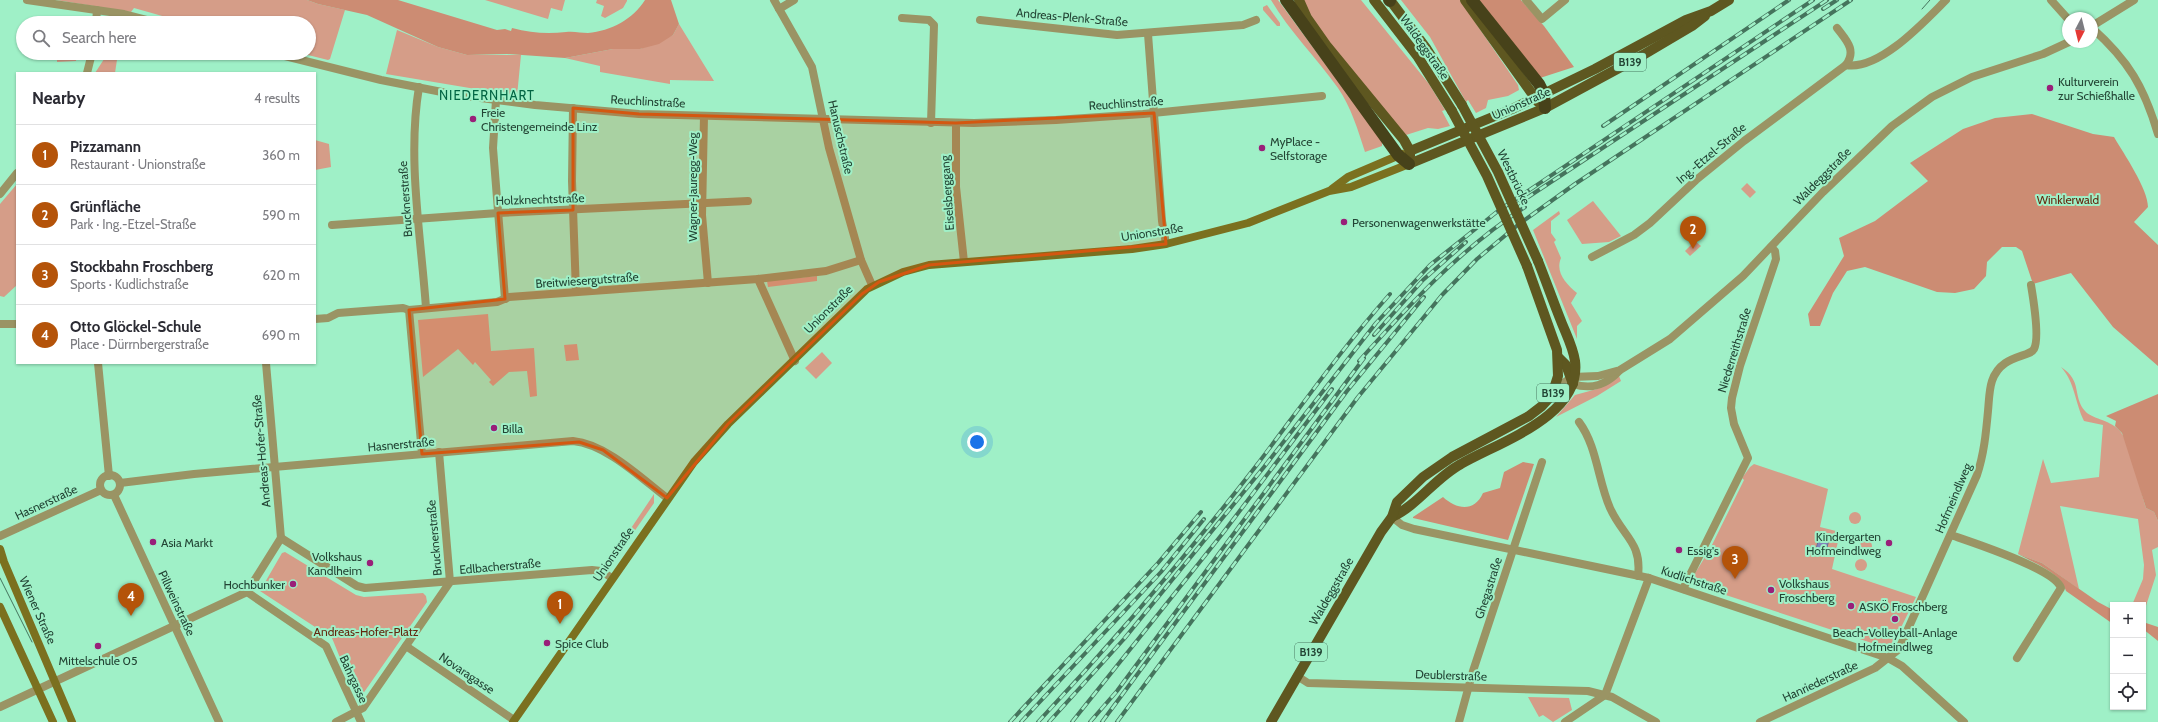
<!DOCTYPE html>
<html lang="en">
<head>
<meta charset="utf-8">
<style>
	:root { --surface:#fff; --page:#f7f7f7; --text:#2b2b33; --muted:#7c7c81; --line:#e1e1e2; --accent:#b45309 }
	body { margin:0; font-family:Cabin,sans-serif; background:var(--page); color:var(--text) }
	.controls { position:absolute; right:12px; bottom:12px; display:grid; overflow:hidden; border-radius:0px; box-shadow:0 1px 3px #0004 }
	.controls button { width:36px; height:36px; display:grid; place-items:center; padding:0; border:0; border-bottom:1px solid var(--line); background:var(--surface); color:var(--text); font:20px sans-serif }
	.compass { position:absolute; left:2062px; top:12px; width:36px; height:36px; border-radius:50%; background:var(--surface); box-shadow:0 1px 3px #0004; rotate:187deg }
	.you { position:absolute; left:977px; top:442px; width:14px; height:14px; margin:-10px; border:3px solid #fff; border-radius:50%; background:#1a73e8; box-shadow:0 0 0 6px #1a73e833 }
	.badge { display:grid; place-items:center; width:26px; height:26px; border-radius:50%; background:var(--accent); color:#fff; font-size:13px; font-weight:700 }
	.pin { position:absolute; translate:-50% -33px; filter:drop-shadow(0 1px 2px #0008) }
	.pin::after { content:''; position:absolute; top:21px; width:14px; height:12px; background:inherit; clip-path:polygon(0 0,100% 0,50% 100%) }
	.list { margin:0; padding:0; list-style:none }
	h2 { display:flex; justify-content:space-between; align-items:center; height:52px; margin:0; padding:0 16px; font-size:17px }
	h2 small { font-size:13px; font-weight:400; color:var(--muted) }
	.list li { display:grid; grid-template-columns:26px 1fr auto; gap:12px; align-items:center; box-sizing:border-box; height:60px; padding:0 16px; border-top:1px solid var(--line) }
	.list b { display:block; font-size:15px; white-space:nowrap }
	.list p { margin:0; font-size:13px; white-space:nowrap; color:var(--muted) }
	.list em { font-size:13px; font-style:normal; color:var(--muted) }
	.icon { flex:none; width:22px; height:22px; fill:none; stroke:currentColor; stroke-width:2; stroke-linecap:round; stroke-linejoin:round }
	.map { position:relative; flex:none; width:2158px; height:722px; overflow:hidden }
	.search { position:absolute; background:var(--surface); box-shadow:0 1px 3px #0004; left:16px; top:16px; width:300px; height:44px; display:flex; align-items:center; gap:10px; box-sizing:border-box; padding:0 14px; border-radius:22px; color:var(--muted); font-size:15px }
	.panel { position:absolute; background:var(--surface); box-shadow:0 1px 3px #0004; left:16px; top:72px; width:300px; height:292px; border-radius:0px }
	.map>svg:first-child { display:block }
	.green { fill:#d59d88 }
	.forest { fill:#cc8c73 }
	.water { fill:#8184bd; stroke:#657194 }
	.lines { fill:none; stroke-linecap:round; stroke-linejoin:round }
	.minor { stroke:#9a9464; stroke-width:8 }
	.tertiary { stroke:#9a9464; stroke-width:8 }
	.secondary { stroke:#7b701f; stroke-width:8 }
	.primary { stroke:#5e5720; stroke-width:10 }
	.motorway { stroke:#47421a; stroke-width:12 }
	.tram { stroke:#45745d; stroke-width:1 }
	.rail-casing { stroke:#45745d; stroke-width:4 }
	.rail { stroke:#9ff0c7; stroke-width:2.5; stroke-dasharray:8; stroke-linecap:butt }
	.primary-bridge { stroke:#5e5720; stroke-width:10 }
	.marked { fill:#d45710; fill-opacity:0.2; stroke:#d45710; stroke-width:3; stroke-linejoin:round }
	.poi-dot { fill:#991f79; stroke:#9ff0c7; stroke-width:1.5 }
	.labels { text-anchor:middle; dominant-baseline:central; stroke-width:4; stroke-linejoin:round; paint-order:stroke }
	.shield { fill:#9ff0c7; stroke:#487861; stroke-width:1 }
	.shield-label { font-size:11px; font-weight:bold; fill:#234535 }
	.street-label { font-size:12px; fill:#234535; stroke:#9ff0c7 }
	.poi-label { font-size:12px; fill:#234535; stroke:#9ff0c7; text-anchor:start }
	.park-label { font-size:12px; fill:#63280f; stroke:#9ff0c7 }
	.neighbourhood-label { font-size:13px; letter-spacing:1px; fill:#026543; stroke:#9ff0c7 }
</style>
</head>
<body>
<div class="map">
<svg width="2158" height="722" viewBox="0 0 2158 722">
	<rect width="100%" height="100%" fill="#9ff0c7"/>
	<g class="green">
		<path d="M56,0H307L318,4L345,10L330,59L328,60L300,53H309V23H187L134,8L131,12Z"/>
		<path d="M485,0H565L562,11L551,8L548,19Z"/>
		<path d="M597,0H627V1L623,8L605,18L601,16L604,6L596,3Z"/>
		<path d="M1271,0H1278L1382,141V146L1365,152C1358,130 1351,107 1338,88C1316,57 1290,32 1271,0Z"/>
		<path d="M1303,0H1361L1429,84L1445,110L1442,111L1450,126L1438,129L1428,128L1406,135C1372,95 1325,48 1303,0Z"/>
		<path d="M1401,0H1460L1518,85L1519,90L1508,96L1488,100L1486,108L1476,113L1468,100L1466,102L1430,37Z"/>
		<path d="M1267,5L1280,23V26H1277L1263,10V7Z"/>
		<path d="M679,24L714,81L670,80V84L600,72V66L565,58L613,49H640L673,35Z"/>
		<path d="M397,30L438,47L467,55H521L517,96L386,74Z"/>
		<path d="M57,53H77L76,61L57,62Z"/>
		<path d="M108,53H118L115,73H95Z"/>
		<path d="M315,140L329,144L331,167L315,170Z"/>
		<path d="M1747,183L1756,192L1750,198L1741,189Z"/>
		<path d="M17,184V285L4,297L0,296V204Z"/>
		<path d="M1593,201L1621,236L1609,242L1582,244L1567,220Z"/>
		<path d="M1559,211L1560,214L1551,221V233L1556,240L1554,242L1561,258C1555,272 1566,284 1577,293L1571,303L1582,321L1577,326V339L1533,230Z"/>
		<path d="M1695,241L1701,246L1690,256L1685,251Z"/>
		<path d="M817,276V281L768,287L767,281Z"/>
		<path d="M488,314L491,351L534,348L537,396L530,397L527,371L509,372L493,386L489,382L491,380L475,362L473,365L458,349L423,377L418,320Z"/>
		<path d="M577,344L579,360L566,361L564,345Z"/>
		<path d="M822,352L832,363L816,379L805,368Z"/>
		<path d="M2061,367C2083,381 2072,396 2085,411C2092,419 2108,419 2119,430C2129,439 2141,492 2146,508L2154,512L2158,521V547L2152,550L2156,575L2143,615V605H2132L2143,579L2144,565L2138,519L2060,506L2079,589L2042,563L2018,554L2043,459L2051,483L2099,477L2103,425L2084,421C2075,403 2075,382 2061,367Z"/>
		<path d="M1619,376L1621,381L1597,396L1556,417L1575,395L1597,389Z"/>
		<path d="M1754,464L1828,489L1820,527L1840,532L1832,569L1916,597L1891,648H1887L1689,583L1710,549L1744,480L1742,478L1750,467Z"/>
		<path d="M654,494V503L613,562L607,564Z"/>
		<circle cx="1855" cy="518" r="6"/>
		<circle cx="1866" cy="546" r="6"/>
		<path d="M285,552L356,595L364,597L423,593L426,596L427,602L360,698L355,695L332,638L260,591L282,553Z"/>
		<circle cx="1861" cy="565" r="6"/>
		<path d="M1528,697L1569,698L1572,710L1553,722L1543,715L1539,717Z"/>
	</g>
	<g class="forest">
		<path d="M307,0H398L497,30L505,29L511,31L512,28C531,33 547,34 566,32C574,31 581,33 588,33C611,31 633,19 645,0H671L679,24L673,35L659,44L640,49H613L565,58L507,54L467,55L438,47L367,15L318,4Z"/>
		<path d="M1479,0H1521L1544,26L1574,67L1540,78Z"/>
		<path d="M2032,114L2093,134L2114,137C2124,154 2148,189 2148,207L2134,222L2158,245V366L2113,327L2071,273L2033,284L2022,251L2016,247H2002L1987,262L1986,276L1974,289L1955,293L1937,292L1865,267L1847,271L1833,293L1820,326H1810L1808,314L1844,256L1839,238L1875,221L1928,181L1910,163L1963,129L1995,118Z"/>
		<path d="M2158,394V521L2154,512L2146,508L2122,433L2115,426L2116,421L2106,416Z"/>
		<path d="M1523,462L1534,464L1508,540L1413,518V517L1443,497C1456,509 1474,513 1483,493L1500,488L1504,472Z"/>
		<path d="M2018,554L2042,563L2098,602L2113,610V624L2066,591C2061,573 2034,563 2018,554Z"/>
		<path d="M2143,622L2158,627V641L2143,629Z"/>
	</g>
	<path class="water" d="M1820,534L1830,536L1826,551L1816,549Z"/>
	<g class="lines">
		<g class="minor">
			<path d="M27,0L124,14L159,23"/>
			<path d="M1526,0L1542,19L1565,0"/>
			<path d="M2051,0L2068,19"/>
			<path d="M779,9L794,0"/>
			<path d="M902,18L929,20L934,25L931,123"/>
			<path d="M980,20L1117,35L1243,25L1256,20"/>
			<path d="M96,23L97,10"/>
			<path d="M2092,26L2134,0"/>
			<path d="M2092,28C2129,61 2144,87 2158,134"/>
			<path d="M1148,34L1162,221L1166,244"/>
			<path d="M273,53L381,80L457,95L535,105L639,114L974,123L1056,120L1143,114L1322,96"/>
			<path d="M1846,65C1879,71 1924,22 1946,0"/>
			<path d="M87,73L92,53"/>
			<path d="M419,87C407,158 421,237 426,308"/>
			<path d="M496,100L493,148L505,299"/>
			<path d="M573,108L572,181L576,292"/>
			<path d="M704,116L702,215L708,283"/>
			<path d="M956,123V187L964,262"/>
			<path d="M0,194L17,173"/>
			<path d="M332,225L498,213L748,201"/>
			<path d="M1592,257L1634,235L1650,223L1696,180L1744,141L1846,65C1857,50 1846,40 1837,28"/>
			<path d="M758,279L795,361"/>
			<path d="M409,310L422,454"/>
			<path d="M315,319L328,318L338,313L403,308L409,310L497,302L509,297L758,279L826,271L861,260"/>
			<path d="M0,324H17"/>
			<path d="M98,363L109,476"/>
			<path d="M266,363L281,538"/>
			<path d="M1573,384C1592,390 1606,385 1619,371"/>
			<path d="M1555,389L1572,377L1598,376L1620,370L1670,339L1743,276L1823,192L1892,126L1932,97L1972,77L2043,54L2069,42"/>
			<path d="M1579,422C1597,446 1598,481 1610,508C1623,537 1642,542 1638,576"/>
			<circle cx="110" cy="485" r="10"/>
			<path d="M120,483L194,474L573,441C606,444 641,478 667,498"/>
			<path d="M114,495L219,722"/>
			<path d="M1951,535C1971,542 2055,569 2061,588L2017,658"/>
			<path d="M0,536L101,490"/>
			<path d="M1683,589L1748,458L1734,424L1731,408L1732,398L1740,366L1776,259L1775,251L1771,247"/>
			<path d="M406,646L514,720"/>
			<path d="M1297,676L1308,683L1588,691L1612,697L1656,722"/>
			<path d="M0,707L247,592"/>
			<path d="M336,722L363,708L450,582L439,452"/>
			<path d="M361,722L326,646L247,592L281,538L357,586L365,588L592,570L601,571L612,578"/>
			<path d="M1459,722L1473,671L1542,462"/>
			<path d="M1565,722L1605,695L1649,578"/>
			<path d="M1760,722L1875,668L1899,649L1977,475C1984,454 1986,433 1988,411C1989,401 1989,390 1992,381C2001,354 2029,358 2034,349C2040,338 2033,297 2031,285"/>
		</g>
		<g class="tertiary">
			<path d="M774,0L812,67L829,148L861,260L872,285"/>
			<path d="M1392,517L1402,525L1414,529L1649,578L1888,658L1902,666L1964,722"/>
		</g>
		<g class="secondary">
			<path d="M1332,189L1348,177L1402,154"/>
			<path d="M0,549L4,562L72,722"/>
			<path d="M0,607L53,722"/>
			<path d="M513,722L694,462L728,424L867,289L903,272L929,265L1132,249L1166,244L1248,223L1329,191L1351,187L1409,164"/>
		</g>
		<g class="primary">
			<path d="M1299,0L1307,18L1326,45L1404,140L1410,151V156"/>
			<path d="M1374,0L1418,57L1452,111"/>
			<path d="M1390,0L1426,48L1462,105"/>
			<path d="M1465,0L1538,102"/>
			<path d="M1410,151L1512,109L1595,69L1686,20L1711,11L1729,0"/>
			<path d="M1409,164L1545,108L1643,55L1692,26L1705,16"/>
			<path d="M1558,357L1566,365L1573,384"/>
			<path d="M1392,517C1418,505 1435,478 1461,464C1499,442 1582,416 1575,361C1573,347 1566,334 1561,321C1553,301 1546,281 1538,261"/>
			<path d="M1271,722L1381,532L1392,517L1397,502L1423,477L1452,457L1529,416L1542,406L1552,395L1558,376L1557,350L1527,266"/>
		</g>
		<g class="motorway">
			<path d="M1286,0L1398,155L1409,164"/>
			<path d="M1389,0L1390,1"/>
			<path d="M1472,0L1539,84L1544,94L1545,108"/>
		</g>
		<g class="tram">
			<path d="M1922,9L1930,0"/>
			<path d="M0,578L32,642"/>
		</g>
		<g class="rail-casing">
			<g id="rail">
				<path d="M1823,9L1837,0"/>
				<path d="M1603,126L1789,0"/>
				<path d="M1513,207L1827,0"/>
				<path d="M1374,335L1423,280L1466,242"/>
				<path d="M1359,361C1411,303 1459,250 1525,207"/>
				<path d="M1010,722L1158,563L1201,512"/>
				<path d="M1021,722L1161,572L1204,519"/>
				<path d="M1038,722C1115,640 1187,555 1256,466C1300,408 1342,348 1390,294"/>
				<path d="M1049,722L1124,639L1264,467L1376,323L1430,265L1498,211L1813,0"/>
				<path d="M1072,722L1223,533L1332,389"/>
				<path d="M1090,722L1117,691L1364,358"/>
				<path d="M1102,722L1347,391L1424,297"/>
				<path d="M1117,722L1358,397L1442,295L1477,259L1519,224L1575,184L1851,0"/>
			</g>
		</g>
		<use href="#rail" class="rail"/>
		<g class="primary-bridge">
			<path d="M1462,105L1498,172L1538,261"/>
			<path d="M1452,111L1487,176L1527,266"/>
		</g>
	</g>
	<path class="marked" d="M573,108L639,114L956,123L1154,113L1166,244L929,265L879,282L862,294L728,424L667,498L603,450L579,442L422,454L409,310L505,299L498,213L573,210Z"/>
	<g class="poi-dot">
		<circle cx="2050" cy="88" r="4"/>
		<circle cx="473" cy="119" r="4"/>
		<circle cx="1262" cy="148" r="4"/>
		<circle cx="1344" cy="222" r="4"/>
		<circle cx="494" cy="428" r="4"/>
		<circle cx="153" cy="542" r="4"/>
		<circle cx="1889" cy="543" r="4"/>
		<circle cx="1679" cy="550" r="4"/>
		<circle cx="370" cy="563" r="4"/>
		<circle cx="293" cy="584" r="4"/>
		<circle cx="1771" cy="590" r="4"/>
		<circle cx="1851" cy="606" r="4"/>
		<circle cx="1895" cy="619" r="4"/>
		<circle cx="547" cy="643" r="4"/>
		<circle cx="98" cy="646" r="4"/>
	</g>
	<g class="labels">
		<g class="shield">
			<rect x="1614" y="53" width="32" height="18" rx="3"/>
			<rect x="1537" y="384" width="32" height="18" rx="3"/>
			<rect x="1295" y="643" width="32" height="18" rx="3"/>
		</g>
		<g class="shield-label">
			<text x="1630" y="62">B139</text>
			<text x="1553" y="393">B139</text>
			<text x="1311" y="652">B139</text>
		</g>
		<g class="street-label">
			<text transform="translate(1072 17) rotate(5)">Andreas-Plenk-Straße</text>
			<text transform="translate(1425 47) rotate(55)">Waldeggstraße</text>
			<text transform="translate(648 101) rotate(3)">Reuchlinstraße</text>
			<text transform="translate(1126 103) rotate(-4)">Reuchlinstraße</text>
			<text transform="translate(1521 103) rotate(-24)">Unionstraße</text>
			<text transform="translate(841 137) rotate(77)">Hanuschstraße</text>
			<text transform="translate(1711 153) rotate(-40)">Ing.-Etzel-Straße</text>
			<text transform="translate(1822 176) rotate(-45)">Waldeggstraße</text>
			<text transform="translate(1514 177) rotate(64)">Westbrücke</text>
			<text transform="translate(692 187) rotate(-90)">Wagner-Jauregg-Weg</text>
			<text transform="translate(947 193) rotate(-94)">Eiselsberggang</text>
			<text transform="translate(405 199) rotate(-94)">Brucknerstraße</text>
			<text transform="translate(540 199) rotate(-2)">Holzknechtstraße</text>
			<text transform="translate(1152 232) rotate(-9)">Unionstraße</text>
			<text transform="translate(587 280) rotate(-4)">Breitwiesergutstraße</text>
			<text transform="translate(828 309) rotate(-45)">Unionstraße</text>
			<text transform="translate(1734 350) rotate(-73)">Niederreithstraße</text>
			<text transform="translate(401 444) rotate(-5)">Hasnerstraße</text>
			<text transform="translate(261 451) rotate(-95)">Andreas-Hofer-Straße</text>
			<text transform="translate(1953 498) rotate(-67)">Hofmeindlweg</text>
			<text transform="translate(46 502) rotate(-25)">Hasnerstraße</text>
			<text transform="translate(434 538) rotate(-95)">Brucknerstraße</text>
			<text transform="translate(613 554) rotate(-56)">Unionstraße</text>
			<text transform="translate(500 566) rotate(-5)">Edlbacherstraße</text>
			<text transform="translate(1694 580) rotate(18)">Kudlichstraße</text>
			<text transform="translate(1488 588) rotate(-72)">Ghegastraße</text>
			<text transform="translate(1331 591) rotate(-60)">Waldeggstraße</text>
			<text transform="translate(177 603) rotate(65)">Pillweinstraße</text>
			<text transform="translate(38 610) rotate(66)">Wiener Straße</text>
			<text transform="translate(467 673) rotate(34)">Novaragasse</text>
			<text transform="translate(1451 675) rotate(2)">Deublerstraße</text>
			<text transform="translate(354 679) rotate(65)">Bahrgasse</text>
			<text transform="translate(1820 681) rotate(-25)">Hanriederstraße</text>
		</g>
		<g class="poi-label">
			<text x="2058" y="81">Kulturverein<tspan x="2058" dy="14">zur Schießhalle</tspan></text>
			<text x="481" y="112">Freie<tspan x="481" dy="14">Christengemeinde Linz</tspan></text>
			<text x="1270" y="141">MyPlace -<tspan x="1270" dy="14">Selfstorage</tspan></text>
			<text x="1352" y="222">Personenwagenwerkstätte</text>
			<text x="502" y="428">Billa</text>
			<text x="1881" y="536" text-anchor="end">Kindergarten<tspan x="1881" dy="14">Hofmeindlweg</tspan></text>
			<text x="161" y="542">Asia Markt</text>
			<text x="1687" y="550">Essig's</text>
			<text x="362" y="556" text-anchor="end">Volkshaus<tspan x="362" dy="14">Kandlheim</tspan></text>
			<text x="1779" y="583">Volkshaus<tspan x="1779" dy="14">Froschberg</tspan></text>
			<text x="285" y="584" text-anchor="end">Hochbunker</text>
			<text x="1859" y="606">ASKÖ Froschberg</text>
			<text x="1895" y="632" text-anchor="middle">Beach-Volleyball-Anlage<tspan x="1895" dy="14">Hofmeindlweg</tspan></text>
			<text x="555" y="643">Spice Club</text>
			<text x="98" y="660" text-anchor="middle">Mittelschule 05</text>
		</g>
		<g class="park-label">
			<text x="2068" y="199">Winklerwald</text>
			<text x="366" y="631">Andreas-Hofer-Platz</text>
		</g>
		<g class="neighbourhood-label">
			<text x="487" y="95">NIEDERNHART</text>
		</g>
	</g>
</svg>
<div class="controls">
<button>+</button>
<button>−</button>
<button><svg class="icon" aria-label="locate" viewBox="0 0 24 24"><circle cx="12" cy="12" r="6"/><path d="M12 2v4M12 18v4M2 12h4M18 12h4"/></svg></button>
</div>
<svg class="compass" viewBox="-18 -18 36 36"><path d="M0-13l5 13h-10z" fill="#e53935"/><path d="M0 13l5-13h-10z" fill="#7c7c81"/></svg>
<div class="you"></div>
<div class="pin badge" style="left:560px;top:624px">1</div>
<div class="pin badge" style="left:1693px;top:249px">2</div>
<div class="pin badge" style="left:1735px;top:579px">3</div>
<div class="pin badge" style="left:131px;top:616px">4</div>
<div class="search"><svg class="icon" aria-label="search" viewBox="0 0 24 24"><circle cx="10" cy="10" r="6"/><path d="M15 15l6 6"/></svg>Search here</div>
<section class="panel">
<h2>Nearby<small>4 results</small></h2>
<ul class="list">
<li><span class="badge">1</span><div><b>Pizzamann</b><p>Restaurant · Unionstraße</p></div><em>360 m</em></li>
<li><span class="badge">2</span><div><b>Grünfläche</b><p>Park · Ing.-Etzel-Straße</p></div><em>590 m</em></li>
<li><span class="badge">3</span><div><b>Stockbahn Froschberg</b><p>Sports · Kudlichstraße</p></div><em>620 m</em></li>
<li><span class="badge">4</span><div><b>Otto Glöckel-Schule</b><p>Place · Dürrnbergerstraße</p></div><em>690 m</em></li>
</ul>
</section>
</div>
</body>
</html>
